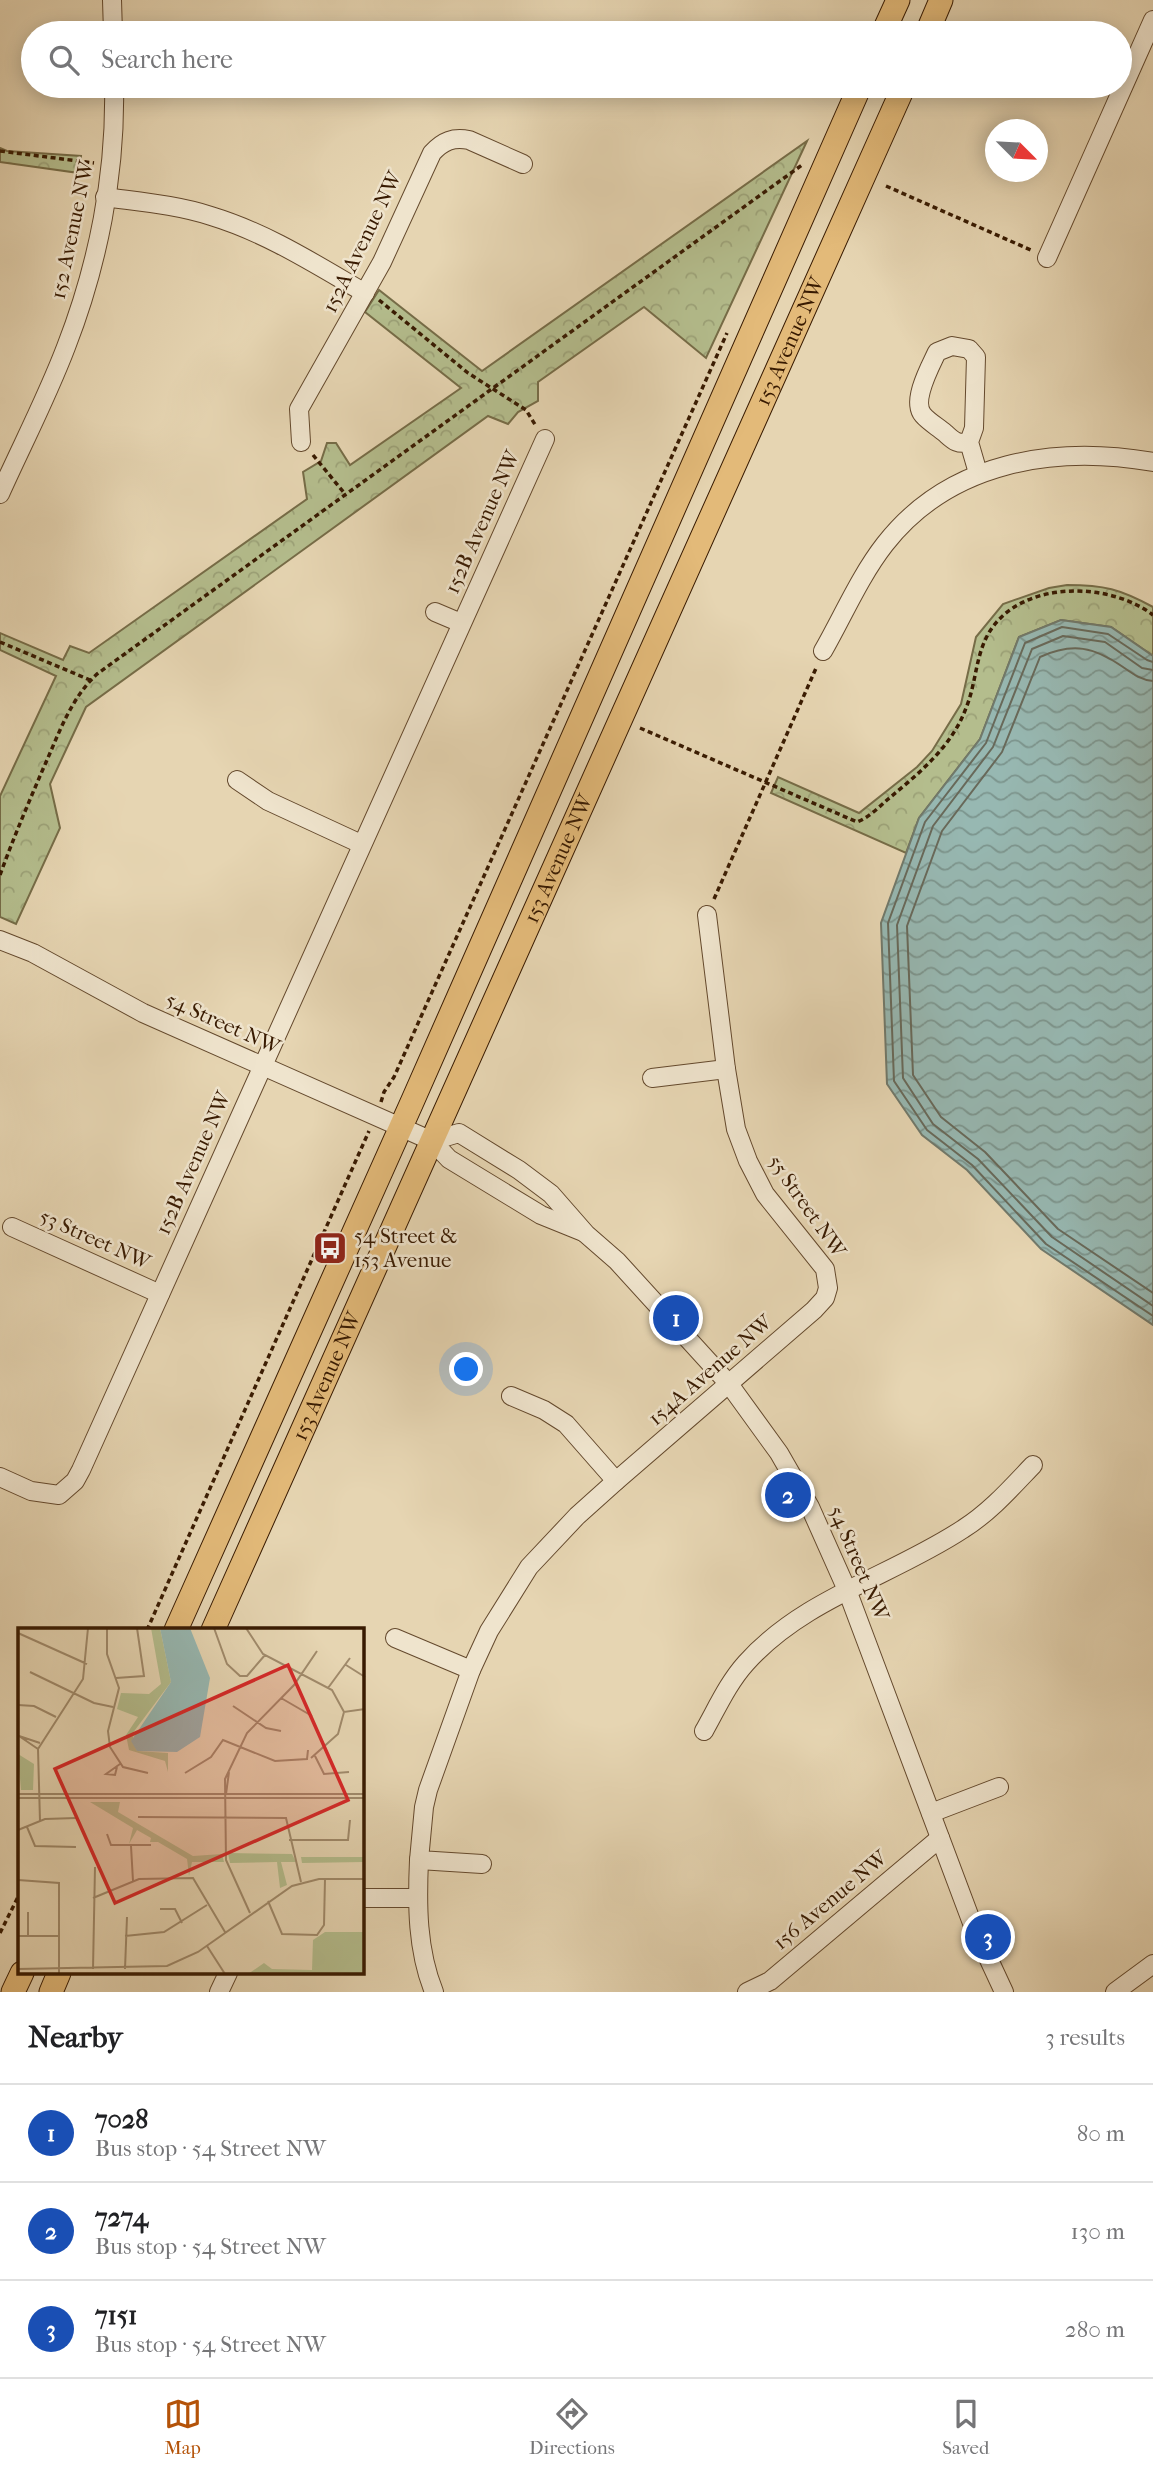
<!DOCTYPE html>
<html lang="en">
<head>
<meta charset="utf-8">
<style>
	:root { --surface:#fff; --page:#f2f2f2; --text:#202124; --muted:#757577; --line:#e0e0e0; --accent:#b45309 }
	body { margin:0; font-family:"IM FELL French Canon",serif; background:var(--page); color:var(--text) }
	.compass { position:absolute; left:985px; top:119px; width:63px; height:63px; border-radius:50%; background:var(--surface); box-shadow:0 4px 18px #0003; rotate:114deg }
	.you { position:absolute; left:467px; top:1370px; width:24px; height:24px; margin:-18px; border:5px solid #fff; border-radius:50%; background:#1a73e8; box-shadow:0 0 0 10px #1a73e833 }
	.badge { display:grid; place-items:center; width:46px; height:46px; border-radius:50%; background:var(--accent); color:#fff; font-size:23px; font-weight:700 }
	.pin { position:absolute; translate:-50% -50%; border:4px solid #fff; box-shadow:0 2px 7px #0006 }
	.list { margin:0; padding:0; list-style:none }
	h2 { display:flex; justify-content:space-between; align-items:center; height:91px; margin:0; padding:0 28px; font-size:30px }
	h2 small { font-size:23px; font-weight:400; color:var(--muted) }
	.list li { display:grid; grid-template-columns:46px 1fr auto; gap:21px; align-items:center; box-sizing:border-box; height:98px; padding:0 28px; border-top:2px solid var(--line) }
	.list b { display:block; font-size:26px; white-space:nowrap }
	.list p { margin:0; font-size:23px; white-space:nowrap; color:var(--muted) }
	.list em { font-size:23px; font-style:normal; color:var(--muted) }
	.icon { flex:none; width:38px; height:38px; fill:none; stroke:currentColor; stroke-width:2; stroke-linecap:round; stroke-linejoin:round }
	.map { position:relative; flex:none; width:1153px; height:1992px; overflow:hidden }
	.search { position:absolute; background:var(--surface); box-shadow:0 4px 18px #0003; left:21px; right:21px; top:21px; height:77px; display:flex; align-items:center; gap:18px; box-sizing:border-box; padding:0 24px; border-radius:38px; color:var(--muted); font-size:26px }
	.sheet { height:385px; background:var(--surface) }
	nav { display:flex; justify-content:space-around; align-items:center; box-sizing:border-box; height:98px; border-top:2px solid var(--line); background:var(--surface); font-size:19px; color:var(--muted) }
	nav a { display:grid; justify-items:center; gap:4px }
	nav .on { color:var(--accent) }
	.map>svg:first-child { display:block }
	.forest { fill:url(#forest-crowns); stroke:#766c47; stroke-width:2 }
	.water { fill:url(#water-waves); stroke:#71796b; stroke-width:2 }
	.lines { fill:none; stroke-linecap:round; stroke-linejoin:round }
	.shore { stroke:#68695a; stroke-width:2 }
	.minor-casing { stroke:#64492d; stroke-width:20 }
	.major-casing { stroke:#381a01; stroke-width:25 }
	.path { stroke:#381a01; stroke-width:3.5; stroke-dasharray:5 3.5; stroke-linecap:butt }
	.minor { stroke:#efe4cd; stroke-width:18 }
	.major { stroke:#e3ba79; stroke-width:23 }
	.labels { text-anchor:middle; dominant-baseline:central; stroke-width:5; stroke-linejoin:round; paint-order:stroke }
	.street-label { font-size:21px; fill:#381a01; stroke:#efe4cd }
	.poi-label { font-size:21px; fill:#381a01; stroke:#efe4cd; text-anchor:start }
	.inset-road { fill:none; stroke:#a08a6b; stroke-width:2 }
	.view { fill:#d62828; fill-opacity:0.15; stroke:#d62828; stroke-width:3.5 }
	.inset-edge { fill:none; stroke:#381a01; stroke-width:3.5 }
</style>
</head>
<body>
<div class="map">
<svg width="1153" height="1992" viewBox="0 0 1153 1992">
	<defs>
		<pattern id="forest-crowns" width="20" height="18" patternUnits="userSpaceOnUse" patternTransform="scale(1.75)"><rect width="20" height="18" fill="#b4bd8d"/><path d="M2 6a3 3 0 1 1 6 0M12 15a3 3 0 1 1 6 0" fill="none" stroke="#9ca278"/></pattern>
		<pattern id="water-waves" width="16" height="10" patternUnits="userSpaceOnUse" patternTransform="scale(1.75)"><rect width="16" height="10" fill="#97b8b2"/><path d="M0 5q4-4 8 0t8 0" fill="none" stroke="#7c958e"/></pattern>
	</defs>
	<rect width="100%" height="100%" fill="#e6d5b2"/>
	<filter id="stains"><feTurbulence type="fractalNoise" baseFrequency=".00286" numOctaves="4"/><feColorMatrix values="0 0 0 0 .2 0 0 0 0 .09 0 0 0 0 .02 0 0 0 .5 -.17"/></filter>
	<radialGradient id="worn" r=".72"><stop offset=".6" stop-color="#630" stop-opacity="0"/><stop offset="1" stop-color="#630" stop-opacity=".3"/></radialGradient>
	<g class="forest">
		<path d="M807,141L706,358L644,307L538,382V401L518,412L508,424L488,416L86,707L50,784L60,828L16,924L0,917V796L56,676L0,650V633L63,660L70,646L89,653L307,499L303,472L321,461L327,443H336L350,465L461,388L365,312L379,290L482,371Z"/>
		<path d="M0,148L7,151L81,156L79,173L0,162Z"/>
		<path d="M1067,585C1104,585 1120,589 1153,607V656L1111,627L1061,620L1019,637L980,739L919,818L906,853L771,793L778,777L859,813L917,767L932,751L961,704L976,637L1003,604L1049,588Z"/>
	</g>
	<path class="water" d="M1061,620L1111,627L1153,656V1325L1041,1249L967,1170L922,1135L887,1084L881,923L919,818L980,739L1019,637Z"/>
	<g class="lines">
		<g class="shore">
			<path d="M1153,662L1147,660L1108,634L1062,627L1025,643L986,743L925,822L888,923L894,1081L927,1130L972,1165L1046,1244L1153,1316"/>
			<path d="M1153,670L1142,668L1105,642L1063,636L1032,649L993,747L933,826L897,925L903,1078L933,1124L978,1159L1052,1237L1153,1306"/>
			<path d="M1153,681C1141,680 1133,674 1123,667C1094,647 1073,642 1040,657L1002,752L942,831L907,926L913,1075L941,1117L985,1152L1058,1229L1153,1293"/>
		</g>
		<g class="minor-casing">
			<g id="minor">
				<path d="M112,0L113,33"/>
				<path d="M105,197C141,202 177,205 211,216C267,233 315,264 365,293"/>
				<path d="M1047,258L1153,20"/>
				<path d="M301,442L299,409L382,262L432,153C443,141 453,137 469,140L523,164"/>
				<path d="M969,442C957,445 953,440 945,433C938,427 929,422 923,415C911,401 930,367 937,352L952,346L969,349L976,357L974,428L969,442L978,473"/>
				<path d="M0,494C22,445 47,397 66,347C98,265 116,174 114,86"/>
				<path d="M435,612L461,623"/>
				<path d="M823,651C843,616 860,576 885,544C950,461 1055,445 1153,462"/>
				<path d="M237,780L268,801L361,844"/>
				<path d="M0,940L33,953L143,1013L432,1141L449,1159L541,1215L583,1232"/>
				<path d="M652,1078L726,1069"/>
				<path d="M432,1141L459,1133L519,1170L551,1194L586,1234L617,1261L729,1384L779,1453L810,1507L847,1590L972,1923L1004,1992"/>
				<path d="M12,1227L160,1294"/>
				<path d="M511,1396L544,1410L566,1424L616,1481"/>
				<path d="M0,1477L31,1491L59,1495L75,1481L81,1470L545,439"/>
				<path d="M395,1638L471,1670"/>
				<path d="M704,1731C717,1708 728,1683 746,1663C804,1598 892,1576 963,1529C990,1512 1011,1488 1033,1465"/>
				<path d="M931,1813L999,1787"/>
				<path d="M419,1860C417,1905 417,1950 434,1992"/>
				<path d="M482,1864L419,1860L424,1807L428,1790L471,1670L489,1631L529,1567L577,1516L616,1481L814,1310L825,1298L828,1288L825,1269L765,1194L748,1161L736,1129L726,1069L707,915"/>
				<path d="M362,1898H418"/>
				<path d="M219,1992L228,1973"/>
				<path d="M747,1992L770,1981L940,1838"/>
				<path d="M1115,1992L1153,1964"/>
			</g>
		</g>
		<g class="major-casing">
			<g id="major">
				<path d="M883,33L898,0"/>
				<path d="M927,33L941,0"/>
				<path d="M176,1630L413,1100L860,86"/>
				<path id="s1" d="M213,1630L904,86"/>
				<path d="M13,1992L22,1973"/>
				<path d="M51,1992L59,1973"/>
			</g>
		</g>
		<g class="path">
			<path d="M0,151L94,163"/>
			<path d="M886,186L1033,251"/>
			<path d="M379,300L468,373L526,410L536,426"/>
			<path d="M313,455L345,494"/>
			<path d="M0,642L90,680"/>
			<path d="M640,728L857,822C868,818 878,808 887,800C917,775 952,747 966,708C977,682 975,652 992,628C1026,580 1110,582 1153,615"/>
			<path d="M0,875C13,839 28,804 43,769C58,736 70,699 97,674L802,165"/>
			<path d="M714,899L817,666"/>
			<path d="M381,1102L384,1092L394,1077L727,333"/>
			<path d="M147,1630L369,1131"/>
			<path d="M0,1933L19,1895"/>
		</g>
		<use href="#minor" class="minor"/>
		<use href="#major" class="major"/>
	</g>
	<defs>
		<g id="bus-square" transform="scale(1.75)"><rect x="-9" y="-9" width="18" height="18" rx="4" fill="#8f2418" stroke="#efe4cd"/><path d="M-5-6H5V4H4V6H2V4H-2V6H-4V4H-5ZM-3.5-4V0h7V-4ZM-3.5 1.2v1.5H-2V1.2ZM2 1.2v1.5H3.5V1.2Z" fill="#fff"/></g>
	</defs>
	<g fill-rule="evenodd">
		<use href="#bus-square" x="330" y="1248"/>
	</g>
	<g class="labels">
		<g class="street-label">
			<text transform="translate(72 230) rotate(-78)">152 Avenue NW</text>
			<text transform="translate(362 242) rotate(-64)">152A Avenue NW</text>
			<text stroke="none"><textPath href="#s1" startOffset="1412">153 Avenue NW</textPath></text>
			<text transform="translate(482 522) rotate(-66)">152B Avenue NW</text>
			<text stroke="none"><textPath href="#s1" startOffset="845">153 Avenue NW</textPath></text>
			<text transform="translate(223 1023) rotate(24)">54 Street NW</text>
			<text transform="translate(193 1163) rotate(-66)">152B Avenue NW</text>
			<text transform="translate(807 1206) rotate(55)">55 Street NW</text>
			<text transform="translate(95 1239) rotate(24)">53 Street NW</text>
			<text transform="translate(710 1370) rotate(-41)">154A Avenue NW</text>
			<text stroke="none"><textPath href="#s1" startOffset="278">153 Avenue NW</textPath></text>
			<text transform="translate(859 1563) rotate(67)">54 Street NW</text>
			<text transform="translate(830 1900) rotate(-40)">156 Avenue NW</text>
		</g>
		<g class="poi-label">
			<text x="354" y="1236">54 Street &amp;<tspan x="354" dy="24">153 Avenue</tspan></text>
		</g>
	</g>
	<g transform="translate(18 1628)">
		<rect width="346" height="346" fill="#e6d5b2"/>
		<path d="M133,0H142L153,54L114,106L119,123L150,125V144L147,133L111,122L108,107L120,89L99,81L103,65L131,66L143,56ZM0,126L16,136L15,162H3ZM72,174H102L100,184L175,228L204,226L206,234H174L171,248L169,231L140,214H132L133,210L119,202L111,216L115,200ZM210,225L274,226L278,234H263L269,257L262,260L259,234L212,235ZM283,229H346V234L284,235ZM307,304H346V346H230L246,335L254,341L294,342L295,312Z" fill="#b4bd8d"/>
		<path d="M142,0H172L192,50L182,109L159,124L119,123L113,113L153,54Z" fill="#97b8b2"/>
		<path class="inset-road" d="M89,0V26L101,60L90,103L92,119L105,139L130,145M196,0L209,36L222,48H229L247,27M228,0L245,26L314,62L326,84L347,81M0,5L69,36M328,37L347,49M12,44L76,75L95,79M98,50L126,48L119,0M310,60L332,30M263,70L294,88M0,77L16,78L38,89M215,78L248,100L263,103M20,121L1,108L22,115M297,128L306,146L331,144M293,130L320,106L326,84M99,139L97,147L88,146L102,136M167,145L193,129L205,112L257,133L289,131L290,122M0,166H347M208,166L211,144M0,170H347M120,189L268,190L283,254M22,193L20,121L65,51L70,0M9,199L17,218L58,219M0,202L27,191L58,190M89,206L93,217H133M271,212H330L332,192M113,218L115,253M0,252L41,255V346M75,270L121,251L175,250L207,304M250,273L264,306L299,307L306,297L307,251M142,281H157L164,295M10,284V308M232,285L208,232L207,151L229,105L276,57L299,23M0,308H40M107,308L146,304L189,277M189,318L207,346M0,341L149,338L180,324L274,258L301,251H347M75,341L77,239M107,341L109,289"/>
		<path class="view" d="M270,37L330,172L97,275L37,141Z"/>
		<rect width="346" height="346" class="inset-edge"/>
	</g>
	<rect width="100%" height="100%" filter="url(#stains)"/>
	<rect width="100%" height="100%" fill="url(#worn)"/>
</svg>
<svg class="compass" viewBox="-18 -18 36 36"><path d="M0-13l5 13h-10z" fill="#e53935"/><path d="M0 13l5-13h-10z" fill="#757577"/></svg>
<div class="you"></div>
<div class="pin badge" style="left:676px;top:1318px;background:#1a4fb4">1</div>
<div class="pin badge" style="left:788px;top:1495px;background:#1a4fb4">2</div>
<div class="pin badge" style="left:988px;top:1937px;background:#1a4fb4">3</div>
<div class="search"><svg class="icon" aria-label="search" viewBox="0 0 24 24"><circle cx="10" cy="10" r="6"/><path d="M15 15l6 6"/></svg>Search here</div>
</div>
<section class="sheet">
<h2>Nearby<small>3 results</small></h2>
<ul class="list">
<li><span class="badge" style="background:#1a4fb4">1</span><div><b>7028</b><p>Bus stop · 54 Street NW</p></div><em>80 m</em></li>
<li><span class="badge" style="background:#1a4fb4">2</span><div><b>7274</b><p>Bus stop · 54 Street NW</p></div><em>130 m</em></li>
<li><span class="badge" style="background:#1a4fb4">3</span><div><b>7151</b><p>Bus stop · 54 Street NW</p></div><em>280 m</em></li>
</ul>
</section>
<nav>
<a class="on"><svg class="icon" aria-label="map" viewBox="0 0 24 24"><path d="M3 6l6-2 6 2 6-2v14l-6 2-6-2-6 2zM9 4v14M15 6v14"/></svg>Map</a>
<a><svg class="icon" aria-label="directions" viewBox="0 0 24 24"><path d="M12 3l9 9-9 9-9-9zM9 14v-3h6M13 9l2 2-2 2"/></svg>Directions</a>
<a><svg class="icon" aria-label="saved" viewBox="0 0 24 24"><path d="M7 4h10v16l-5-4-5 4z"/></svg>Saved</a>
</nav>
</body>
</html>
